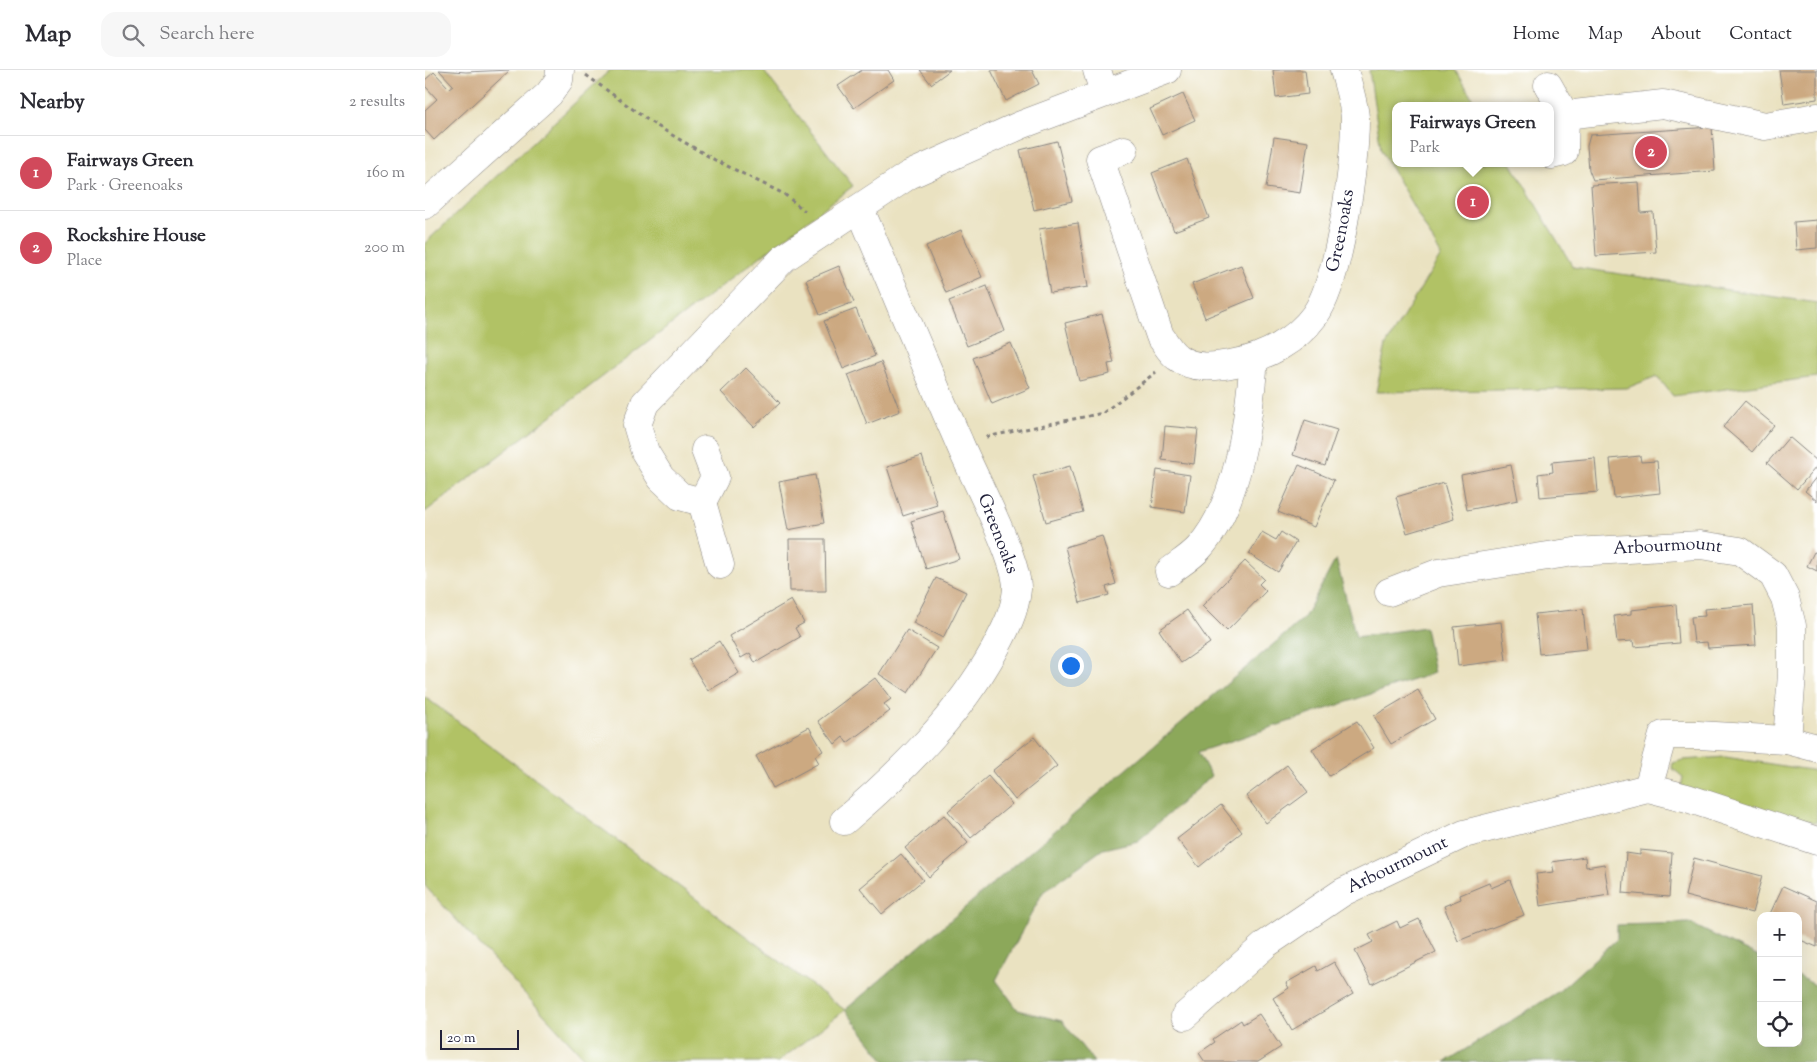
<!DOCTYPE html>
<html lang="en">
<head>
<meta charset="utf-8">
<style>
	:root { --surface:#fff; --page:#f7f7f7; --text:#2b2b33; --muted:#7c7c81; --line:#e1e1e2; --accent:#d1495b }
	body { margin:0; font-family:"Sorts Mill Goudy",serif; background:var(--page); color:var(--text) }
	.controls { position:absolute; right:15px; bottom:15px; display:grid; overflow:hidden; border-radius:10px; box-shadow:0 5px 20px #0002 }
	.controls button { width:45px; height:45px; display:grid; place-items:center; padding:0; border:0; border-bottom:1px solid var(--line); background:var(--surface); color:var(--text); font:25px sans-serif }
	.scale { position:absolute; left:15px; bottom:12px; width:79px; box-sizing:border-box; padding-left:5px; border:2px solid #22223b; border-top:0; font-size:14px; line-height:18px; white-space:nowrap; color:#22223b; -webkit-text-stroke:4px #fff; paint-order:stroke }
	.you { position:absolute; left:645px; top:595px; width:18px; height:18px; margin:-12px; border:4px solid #fff; border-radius:50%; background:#1a73e8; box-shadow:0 0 0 8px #1a73e833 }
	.badge { display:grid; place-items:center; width:32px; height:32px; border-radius:50%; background:var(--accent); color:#fff; font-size:16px; font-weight:700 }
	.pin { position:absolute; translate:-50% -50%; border:2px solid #fff; box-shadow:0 1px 5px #0006 }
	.popup { position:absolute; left:967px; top:32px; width:162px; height:65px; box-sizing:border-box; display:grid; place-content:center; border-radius:10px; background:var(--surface); filter:drop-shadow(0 1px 4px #0005); font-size:16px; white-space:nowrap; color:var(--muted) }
	.popup b { font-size:19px; color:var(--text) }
	.popup::after { content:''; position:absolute; left:50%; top:100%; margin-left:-10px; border:10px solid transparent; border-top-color:var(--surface) }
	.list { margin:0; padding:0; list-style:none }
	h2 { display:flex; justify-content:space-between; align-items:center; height:65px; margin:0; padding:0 20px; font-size:21px }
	h2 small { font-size:16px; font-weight:400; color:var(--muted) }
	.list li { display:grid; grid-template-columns:32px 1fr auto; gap:15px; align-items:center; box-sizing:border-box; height:75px; padding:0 20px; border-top:1px solid var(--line) }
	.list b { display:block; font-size:19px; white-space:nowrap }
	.list p { margin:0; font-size:16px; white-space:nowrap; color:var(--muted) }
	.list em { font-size:16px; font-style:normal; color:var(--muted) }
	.icon { flex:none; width:28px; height:28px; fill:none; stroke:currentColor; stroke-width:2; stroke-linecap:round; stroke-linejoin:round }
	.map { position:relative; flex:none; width:1392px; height:992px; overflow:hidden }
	header { display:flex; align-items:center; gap:30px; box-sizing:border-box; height:70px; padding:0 25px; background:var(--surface); border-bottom:1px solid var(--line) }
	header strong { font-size:24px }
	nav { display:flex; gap:28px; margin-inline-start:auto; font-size:18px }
	.search { width:350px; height:45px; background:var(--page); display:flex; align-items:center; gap:12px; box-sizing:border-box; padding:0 18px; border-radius:15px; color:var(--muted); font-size:19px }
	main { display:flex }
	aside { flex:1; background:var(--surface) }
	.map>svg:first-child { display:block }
	.green { fill:#b1c265; stroke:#6a7250 }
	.forest { fill:#8ca85a; stroke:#57654a }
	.building { fill:#cca981 }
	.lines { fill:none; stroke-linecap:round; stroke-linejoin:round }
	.minor-casing { stroke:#86827e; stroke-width:29 }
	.path { stroke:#86827e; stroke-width:3; stroke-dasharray:4 4; stroke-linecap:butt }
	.minor { stroke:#fff; stroke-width:28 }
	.labels { text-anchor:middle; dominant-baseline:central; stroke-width:5; stroke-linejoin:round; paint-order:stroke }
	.street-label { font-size:18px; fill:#22223b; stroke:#fff }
</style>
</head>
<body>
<header>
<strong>Map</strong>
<div class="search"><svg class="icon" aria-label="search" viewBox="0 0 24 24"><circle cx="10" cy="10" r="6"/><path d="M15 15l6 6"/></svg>Search here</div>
<nav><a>Home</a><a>Map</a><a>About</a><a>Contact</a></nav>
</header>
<main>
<aside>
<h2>Nearby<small>2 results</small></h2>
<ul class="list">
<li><span class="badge">1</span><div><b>Fairways Green</b><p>Park · Greenoaks</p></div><em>160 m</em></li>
<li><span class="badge">2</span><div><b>Rockshire House</b><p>Place</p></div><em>200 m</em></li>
</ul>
</aside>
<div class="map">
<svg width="1392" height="992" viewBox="0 0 1392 992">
	<rect width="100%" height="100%" fill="#fff"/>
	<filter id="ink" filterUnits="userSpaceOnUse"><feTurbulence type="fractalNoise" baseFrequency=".02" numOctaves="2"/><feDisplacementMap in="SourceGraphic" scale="10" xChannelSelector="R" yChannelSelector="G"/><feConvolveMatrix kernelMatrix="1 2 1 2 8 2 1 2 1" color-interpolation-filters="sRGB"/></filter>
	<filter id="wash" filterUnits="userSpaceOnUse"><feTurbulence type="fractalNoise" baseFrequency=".0096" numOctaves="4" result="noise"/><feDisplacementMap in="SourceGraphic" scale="20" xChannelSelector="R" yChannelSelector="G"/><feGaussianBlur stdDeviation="1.12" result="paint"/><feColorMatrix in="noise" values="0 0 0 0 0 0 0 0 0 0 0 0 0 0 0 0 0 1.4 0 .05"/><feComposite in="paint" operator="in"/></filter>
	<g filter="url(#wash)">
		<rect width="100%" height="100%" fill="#eae2c1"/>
		<g class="green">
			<path d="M185,0H338L428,116L0,442V173Z"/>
			<path d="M944,0H1031L1052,36H970V93H1086L1148,197L1392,233V307L1248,326L1232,306L1202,318L951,322L961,275L1016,185L956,80Z"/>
			<path d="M0,627L420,940L353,992H163L0,816Z"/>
			<path d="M1300,687L1392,701V753L1367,746L1359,751L1256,717L1258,707L1247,698L1248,693L1258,690Z"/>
		</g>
		<g class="forest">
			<path d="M911,489L931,567L1000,557L1009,603L773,682L786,706L713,771L678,779L618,822L571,910L593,940L637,951L669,992H461L420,940L879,548Z"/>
			<path d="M1264,853L1336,888V973H1373V906L1392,916V992H1020L1134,921L1192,869V855Z"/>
		</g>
		<g id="blocks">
			<g class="building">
				<path d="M14,0L41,2L85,0L9,70L0,60V40L12,29L0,16V10L9,2L24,18L28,15Z"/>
				<path d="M437,0H463L469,10L429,38L413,16Z"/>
				<path d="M495,0H525L506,14Z"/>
				<path d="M566,0H607L614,14L581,31Z"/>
				<path d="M848,0H880L883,24L851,28Z"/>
				<path d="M1354,0H1392V29L1359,34Z"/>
				<path d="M758,24L770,50L737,65L725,39Z"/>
				<path d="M1287,57L1290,101L1168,110L1164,100L1162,76L1165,65Z"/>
				<path d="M849,67L883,72L875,123L841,118Z"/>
				<path d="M632,71L647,131L609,140L595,80Z"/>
				<path d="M762,89L784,148L749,161L727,103Z"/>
				<path d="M1214,112L1216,143L1228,142L1231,182L1171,186L1166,115Z"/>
				<path d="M1392,150V178L1371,180L1369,152Z"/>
				<path d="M653,153L663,217L625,223L614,159Z"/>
				<path d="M536,160L557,207L521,223L501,176Z"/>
				<path d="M816,195L829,228L780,248L767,214Z"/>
				<path d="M414,196L429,232L395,245L381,210Z"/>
				<path d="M562,216L580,261L542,276L524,231Z"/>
				<path d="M431,239L450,286L418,299L399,251Z"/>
				<path d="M677,244L689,293L683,294L685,304L654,311L640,253Z"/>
				<path d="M586,273L605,318L567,334L548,288Z"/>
				<path d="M456,292L475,341L442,354L423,305Z"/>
				<path d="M321,298L355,333L329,357L296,322Z"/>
				<path d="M1320,331L1349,355L1327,382L1298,357Z"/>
				<path d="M880,350L912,360L900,396L868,385Z"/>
				<path d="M740,356L773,359L769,394L737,390Z"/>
				<path d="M1364,367L1392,391V396L1372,419L1342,393Z"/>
				<path d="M497,386L512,435L478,446L462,397Z"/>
				<path d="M1215,386L1216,392L1232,391L1235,423L1189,428L1185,389Z"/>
				<path d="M1170,388L1173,422L1115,427L1113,404L1128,402L1127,392Z"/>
				<path d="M874,395L909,410L889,457L853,442Z"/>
				<path d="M1086,395L1093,430L1042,440L1036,405Z"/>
				<path d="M645,396L658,442L621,452L608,406Z"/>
				<path d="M732,400L765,405L760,442L727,437Z"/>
				<path d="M390,405L399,453L363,460L354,412Z"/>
				<path d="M1392,406V431L1380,421Z"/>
				<path d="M1019,413L1029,449L982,463L971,427Z"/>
				<path d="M518,441L534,489L501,499L486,451Z"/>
				<path d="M837,462L851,470L856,462L871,472L853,502L824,484Z"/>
				<path d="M677,466L691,514L681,517L684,525L655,533L640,477Z"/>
				<path d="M364,469H400L401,521H365Z"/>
				<path d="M1389,482L1392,483V501L1382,496Z"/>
				<path d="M820,491L839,509L834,514L841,521L802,561L777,536Z"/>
				<path d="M511,508L541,522L518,568L488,553Z"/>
				<path d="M366,530L379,553L370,558L375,567L330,593L325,583L316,588L304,566Z"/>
				<path d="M1251,535L1254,573L1209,577L1208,571L1192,572L1189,546L1206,544V540Z"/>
				<path d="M1328,535L1331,575L1283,578L1282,572L1269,573L1266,547L1280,546L1279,539Z"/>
				<path d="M1158,539L1162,579L1114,584L1110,544Z"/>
				<path d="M762,540L785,573L756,593L734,560Z"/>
				<path d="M1076,552L1081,590L1033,596L1029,557Z"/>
				<path d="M482,560L512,578L483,623L454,604Z"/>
				<path d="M294,571L314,603L283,621L264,590Z"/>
				<path d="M450,608L466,629L459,634L465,641L422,673L418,667L410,674L393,651Z"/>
				<path d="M993,620L1010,649L966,674L949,646Z"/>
				<path d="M932,651L949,678L904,706L887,679Z"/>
				<path d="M384,657L398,681L390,686L394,693L348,718L331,686Z"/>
				<path d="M609,667L632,696L590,730L567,701Z"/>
				<path d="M862,695L883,722L841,753L821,726Z"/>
				<path d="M563,706L587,734L546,768L523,741Z"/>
				<path d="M796,735L817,762L774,797L752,769Z"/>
				<path d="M519,745L543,773L504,807L480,778Z"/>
				<path d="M1215,780L1247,783L1244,827L1198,823L1201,783L1215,785Z"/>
				<path d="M476,784L498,810L457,844L435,818Z"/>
				<path d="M1160,787L1161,797L1179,794L1184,825L1115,836L1111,804L1129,802L1127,792Z"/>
				<path d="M1269,788L1337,806L1327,843L1260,826Z"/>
				<path d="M1085,810L1099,845L1033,871L1019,836L1036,829L1035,825L1064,813L1066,818Z"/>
				<path d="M1358,816L1392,831V877L1373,869V846H1344Z"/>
				<path d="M994,849L1011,882L947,914L930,881L948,872L944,865L972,851L975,858Z"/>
				<path d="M909,892L928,924L867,960L848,928L864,918L861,913L891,896L893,901Z"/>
				<path d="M834,944L856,977L833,992H780L774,983L790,972L788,969L816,950L818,954Z"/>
			</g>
		</g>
	</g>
	<g filter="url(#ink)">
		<use href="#blocks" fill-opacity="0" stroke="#86827e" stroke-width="1"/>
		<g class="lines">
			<g class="minor-casing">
				<g id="minor">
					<path d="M672,0L679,23"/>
					<path d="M1123,15L1140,45L1139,82L1126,85"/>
					<path d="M1140,45L1238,34L1340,56L1392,47"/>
					<path id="s1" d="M699,80L675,89L735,266C740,272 745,282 752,287C768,300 791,297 810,293C841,287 871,271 890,245C915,209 930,93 930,48C929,33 923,15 919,0"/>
					<path d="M0,135L124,24L134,10L135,0"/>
					<path d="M277,432L290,407L280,380"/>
					<path d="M295,495L277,432L255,426L236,408L220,382L212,355L220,333L359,188L484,105L596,55L742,0"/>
					<path d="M744,502C754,494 766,487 774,478C814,434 824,347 829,289"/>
					<path id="s2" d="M964,522L1013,503L1149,482L1275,475L1315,481L1348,505L1360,528L1367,556V604L1362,670L1392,678"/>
					<path d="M1362,670L1273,665H1238L1223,718L1262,728L1392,771"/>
					<path d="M419,751C477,702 533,646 570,579C580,560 590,542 592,519C593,489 547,404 534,372C500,295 468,217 435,139"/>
					<path id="s3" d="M760,946L841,874L918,822L1039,764L1223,718"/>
				</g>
			</g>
			<g class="path">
				<path d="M161,5L224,51L252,68L290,90L359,124L380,141"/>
				<path d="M561,367L678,343L731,302"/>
			</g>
			<use href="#minor" class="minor"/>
		</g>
	</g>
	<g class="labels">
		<g class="street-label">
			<text stroke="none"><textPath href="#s1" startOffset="484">Greenoaks</textPath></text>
			<text transform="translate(572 464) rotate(69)">Greenoaks</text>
			<text stroke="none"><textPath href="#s2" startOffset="284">Arbourmount</textPath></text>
			<text stroke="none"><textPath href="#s3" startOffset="262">Arbourmount</textPath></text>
		</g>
	</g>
</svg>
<div class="controls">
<button>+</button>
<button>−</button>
<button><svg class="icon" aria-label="locate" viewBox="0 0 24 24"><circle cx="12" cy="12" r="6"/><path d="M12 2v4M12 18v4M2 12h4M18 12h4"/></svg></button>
</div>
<div class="scale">20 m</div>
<div class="you"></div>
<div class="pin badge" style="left:1048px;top:132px">1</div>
<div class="popup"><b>Fairways Green</b>Park</div>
<div class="pin badge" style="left:1226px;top:82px">2</div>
</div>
</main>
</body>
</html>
